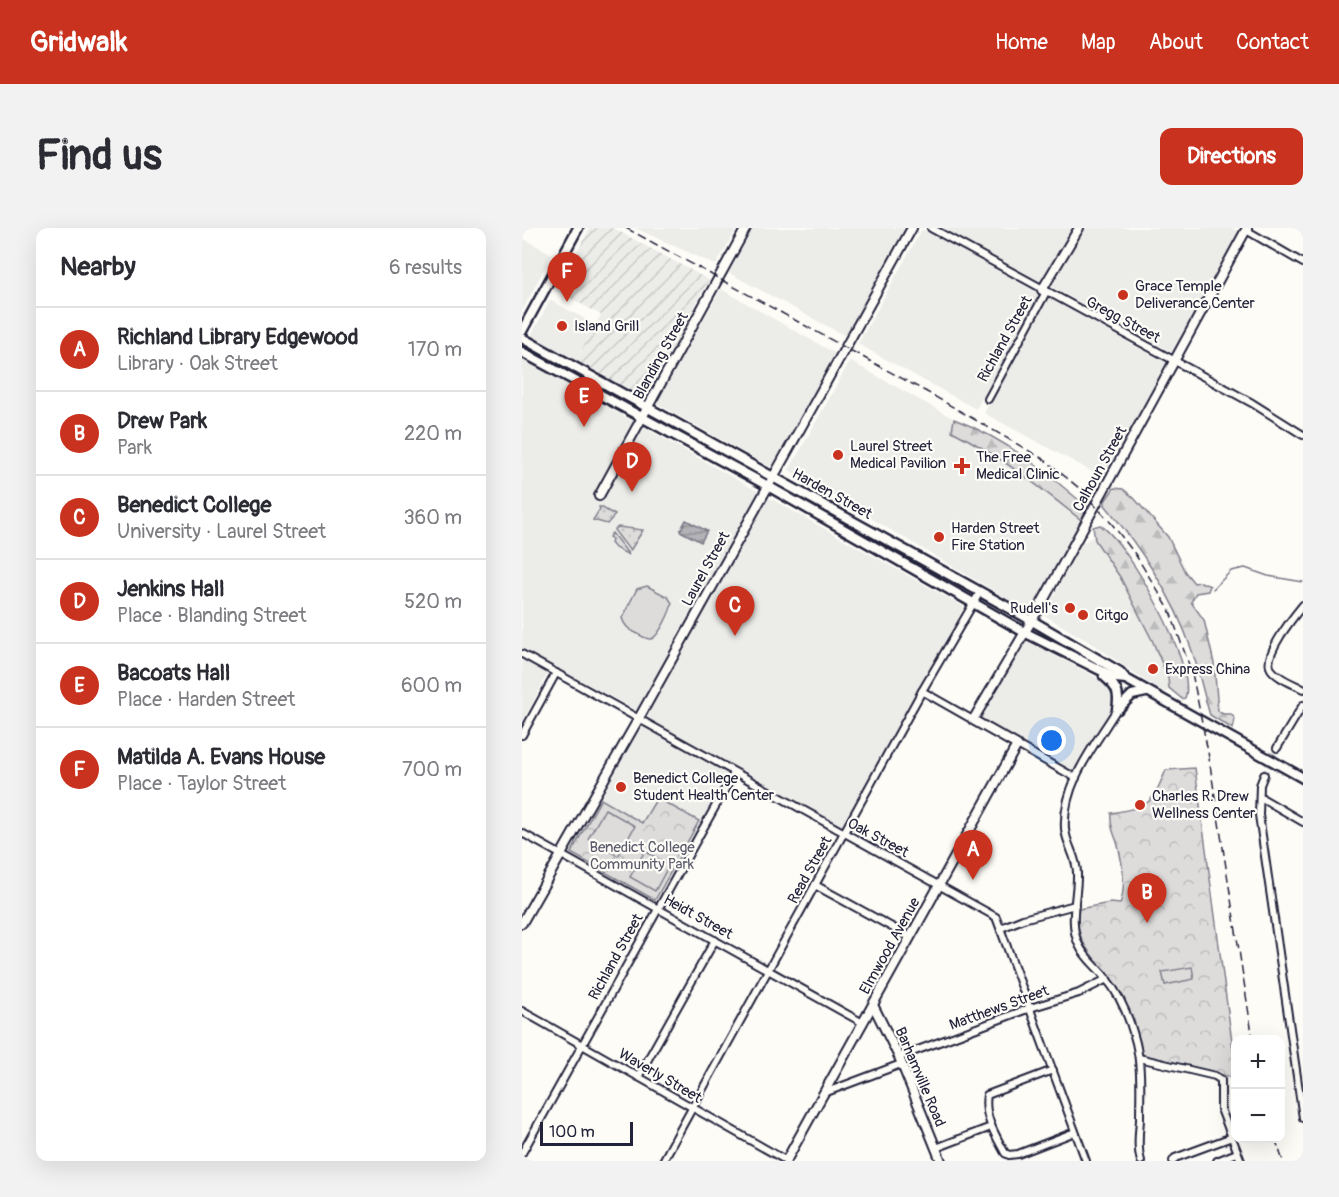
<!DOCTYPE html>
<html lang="en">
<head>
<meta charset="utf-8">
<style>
	:root { --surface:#fff; --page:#f2f2f3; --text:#2b2b33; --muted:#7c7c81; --line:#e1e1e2; --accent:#c8321e }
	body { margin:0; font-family:Pangolin,sans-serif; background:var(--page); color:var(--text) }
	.controls { position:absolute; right:18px; bottom:18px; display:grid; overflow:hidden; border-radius:12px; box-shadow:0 6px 24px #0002 }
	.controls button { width:54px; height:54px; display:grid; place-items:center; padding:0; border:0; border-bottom:2px solid var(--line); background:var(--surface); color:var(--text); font:30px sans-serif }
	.scale { position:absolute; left:18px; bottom:15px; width:93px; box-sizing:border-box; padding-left:6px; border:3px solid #22223b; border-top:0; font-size:16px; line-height:21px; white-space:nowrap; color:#22223b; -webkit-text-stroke:4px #fdfcf7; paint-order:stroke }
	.you { position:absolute; left:530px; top:513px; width:21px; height:21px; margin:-15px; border:4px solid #fff; border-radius:50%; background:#1a73e8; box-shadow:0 0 0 9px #1a73e833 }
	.badge { display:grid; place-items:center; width:39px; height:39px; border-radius:50%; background:var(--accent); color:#fff; font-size:20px; font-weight:700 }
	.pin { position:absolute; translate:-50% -50px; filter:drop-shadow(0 2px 3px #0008) }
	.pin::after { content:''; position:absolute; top:32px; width:21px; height:18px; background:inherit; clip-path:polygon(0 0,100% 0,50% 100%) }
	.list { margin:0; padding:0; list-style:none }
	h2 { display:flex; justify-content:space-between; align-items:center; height:78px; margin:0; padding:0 24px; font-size:26px }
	h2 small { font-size:20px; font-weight:400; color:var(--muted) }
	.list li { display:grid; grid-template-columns:39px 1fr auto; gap:18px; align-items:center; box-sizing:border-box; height:84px; padding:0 24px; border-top:2px solid var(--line) }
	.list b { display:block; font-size:22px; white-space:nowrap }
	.list p { margin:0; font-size:20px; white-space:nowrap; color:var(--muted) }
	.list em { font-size:20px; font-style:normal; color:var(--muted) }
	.map { position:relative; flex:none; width:781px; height:933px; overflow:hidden; border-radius:12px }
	header { display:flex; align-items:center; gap:36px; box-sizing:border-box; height:84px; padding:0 30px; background:var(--accent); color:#fff }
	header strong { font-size:28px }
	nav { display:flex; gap:33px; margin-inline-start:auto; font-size:21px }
	.intro { display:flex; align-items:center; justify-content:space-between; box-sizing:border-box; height:144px; padding:0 36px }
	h1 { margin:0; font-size:42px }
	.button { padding:15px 27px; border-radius:12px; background:var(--accent); color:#fff; font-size:21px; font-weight:700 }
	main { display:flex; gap:36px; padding:0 36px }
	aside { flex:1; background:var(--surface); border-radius:12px; box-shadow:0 6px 24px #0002 }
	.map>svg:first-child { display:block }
	.built { fill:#ecece9 }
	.industrial { fill:url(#industrial-furrows) }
	.grass { fill:url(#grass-dots); stroke:#807f8b; stroke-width:1.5 }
	.forest { fill:url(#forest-firs); stroke:#807f8b; stroke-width:1.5 }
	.park { fill:url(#park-crowns); stroke:#807f8b; stroke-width:1.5 }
	.pitch { fill:#dddcdb; stroke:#807f8b; stroke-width:1.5 }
	.water { fill:url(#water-rules); stroke:#787885; stroke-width:1.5 }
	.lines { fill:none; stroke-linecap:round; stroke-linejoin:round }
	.stream { stroke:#787885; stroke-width:1.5 }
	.minor-tunnel { stroke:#d1d0d1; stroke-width:6; stroke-dasharray:6 3; stroke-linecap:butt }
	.minor-casing { stroke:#22223b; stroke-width:10 }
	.tertiary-casing { stroke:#22223b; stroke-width:12 }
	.secondary-casing { stroke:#22223b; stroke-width:13 }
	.minor { stroke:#fdfcf7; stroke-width:6 }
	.tertiary { stroke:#fdfcf7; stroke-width:8 }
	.secondary { stroke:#fdfcf7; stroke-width:8 }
	.rail { stroke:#22223b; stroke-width:1.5; stroke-dasharray:9 4.5; stroke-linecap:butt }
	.poi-dot { fill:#c8321e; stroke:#fdfcf7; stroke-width:2 }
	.labels { text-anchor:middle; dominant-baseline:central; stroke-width:4.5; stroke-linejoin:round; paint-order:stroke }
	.poi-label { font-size:15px; fill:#22223b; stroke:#fdfcf7; text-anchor:start }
	.street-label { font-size:15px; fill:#22223b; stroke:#fdfcf7 }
	.park-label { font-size:15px; fill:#5a5a6b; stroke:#fdfcf7 }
</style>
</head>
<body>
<header>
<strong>Gridwalk</strong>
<nav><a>Home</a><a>Map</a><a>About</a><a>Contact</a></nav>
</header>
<div class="intro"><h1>Find us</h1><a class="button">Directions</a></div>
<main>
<aside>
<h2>Nearby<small>6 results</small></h2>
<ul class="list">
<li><span class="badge">A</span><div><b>Richland Library Edgewood</b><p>Library · Oak Street</p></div><em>170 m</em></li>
<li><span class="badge">B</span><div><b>Drew Park</b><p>Park</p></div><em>220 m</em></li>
<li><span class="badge">C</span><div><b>Benedict College</b><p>University · Laurel Street</p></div><em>360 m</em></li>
<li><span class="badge">D</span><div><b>Jenkins Hall</b><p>Place · Blanding Street</p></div><em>520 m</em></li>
<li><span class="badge">E</span><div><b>Bacoats Hall</b><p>Place · Harden Street</p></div><em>600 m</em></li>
<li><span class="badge">F</span><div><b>Matilda A. Evans House</b><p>Place · Taylor Street</p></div><em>700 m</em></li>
</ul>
</aside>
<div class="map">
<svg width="781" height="933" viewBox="0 0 781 933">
	<defs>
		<pattern id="industrial-furrows" width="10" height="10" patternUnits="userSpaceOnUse" patternTransform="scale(1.5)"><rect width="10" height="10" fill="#ecece9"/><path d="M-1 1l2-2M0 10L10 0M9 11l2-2" fill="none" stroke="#cacac9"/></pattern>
		<pattern id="grass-dots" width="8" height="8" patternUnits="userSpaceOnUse" patternTransform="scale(1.5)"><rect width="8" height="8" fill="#dddcdb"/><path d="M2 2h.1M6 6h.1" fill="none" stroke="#bdbcbd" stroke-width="1.8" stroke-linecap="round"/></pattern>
		<pattern id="forest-firs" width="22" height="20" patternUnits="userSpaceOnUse" patternTransform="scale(1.5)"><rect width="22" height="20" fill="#dddcdb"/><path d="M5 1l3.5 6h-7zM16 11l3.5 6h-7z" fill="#bdbcbd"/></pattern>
		<pattern id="park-crowns" width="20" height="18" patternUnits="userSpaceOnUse" patternTransform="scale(1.5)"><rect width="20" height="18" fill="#dddcdb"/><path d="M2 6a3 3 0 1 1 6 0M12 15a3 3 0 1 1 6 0" fill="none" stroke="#bdbcbd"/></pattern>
		<pattern id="water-rules" width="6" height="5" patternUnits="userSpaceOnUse" patternTransform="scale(1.5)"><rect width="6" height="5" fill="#b2b2b7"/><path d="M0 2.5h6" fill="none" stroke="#909096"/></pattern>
	</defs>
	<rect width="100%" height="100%" fill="#fdfcf7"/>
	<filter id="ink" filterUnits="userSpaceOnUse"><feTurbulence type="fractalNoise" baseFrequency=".0167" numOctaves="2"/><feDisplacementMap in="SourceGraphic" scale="12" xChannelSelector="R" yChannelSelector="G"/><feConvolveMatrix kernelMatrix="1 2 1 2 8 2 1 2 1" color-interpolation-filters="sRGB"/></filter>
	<g filter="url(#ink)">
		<g class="built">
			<path d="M113,0H215L194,37Z"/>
			<path d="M231,0H384L325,109L207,45Z"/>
			<path d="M419,0H553L521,56Z"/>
			<path d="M562,0H710L718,4L651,125L530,59Z"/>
			<path d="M400,1L518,66L454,181L336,116Z"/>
			<path d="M0,10L30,26L0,83Z"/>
			<path d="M199,61L314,126L250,240L134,175Z"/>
			<path d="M526,70L646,136L582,250L462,185Z"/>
			<path d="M28,72L74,97L54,132L9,108Z"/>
			<path d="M0,131L442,379L322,599L211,539L134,675L44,626L121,486L30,437L0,495Z"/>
			<path d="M328,133L432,191L430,203L456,216L485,236L519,259L559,292L514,377L503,381L267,242Z"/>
			<path d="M572,308L598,349L631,414L646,450L647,460L644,465L622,452L574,418L522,387L559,316Z"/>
			<path d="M495,408L591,458L595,471L552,545L450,486Z"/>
		</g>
		<path class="industrial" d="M68,0H91L187,52L123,170L54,132L79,87L34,62Z"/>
		<g class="grass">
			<path d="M77,279H81L82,281L93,287L85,296L71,292L78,281Z"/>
			<path d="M96,299L121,302L108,323L92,302Z"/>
			<path d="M90,305L107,327L93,320L89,315L90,311L87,309Z"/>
		</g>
		<g class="forest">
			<path d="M432,191C484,211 523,243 565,279L559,292C518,259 477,227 430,203Z"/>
			<path d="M592,260L601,261L612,270L646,309L663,344L672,355L679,354L688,358L686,363L674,365L669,374L682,392L692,435L696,483L701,486H709L713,491L711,501L688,487C681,465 677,442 669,420C650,366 619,321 583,277V273Z"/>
			<path d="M578,297C606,314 676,439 663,470L660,471L647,460L646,450L631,414L598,349L573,312L571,299Z"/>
		</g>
		<g class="park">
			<path d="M673,540L713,836V850L619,826C615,803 607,781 595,761C579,734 549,716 557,681L588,675L598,676C605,657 600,632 595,614C591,604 588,596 589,585C628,578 628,579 644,542Z"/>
			<path d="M135,570L177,593L133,672L49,625L79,571L120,595Z"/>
		</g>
		<g class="pitch">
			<path d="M125,358L146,369L150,375C149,382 137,409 129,411C124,412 117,406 112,404C106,401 102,397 100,390L115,361Z"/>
			<path d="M83,581L113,598L96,628L66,611Z"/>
			<path d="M123,623L147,637L133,663L108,649Z"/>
			<path d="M670,739L672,751L643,757L640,744Z"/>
		</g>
		<path class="water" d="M164,292L185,303L179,314L158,303Z"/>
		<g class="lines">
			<path class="stream" d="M691,361L709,343L723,340L746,348L781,354"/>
			<path class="minor-tunnel" d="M742,547L755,520"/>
			<g class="minor-casing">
				<g id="minor">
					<path d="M409,0L730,175L781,207"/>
					<path d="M724,2L781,35"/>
					<path d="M466,171L524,64"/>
					<path d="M781,377C772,388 740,428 749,441C755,450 772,456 781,461"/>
					<path d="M0,426L474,689L564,933"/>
					<path d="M400,463L451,492"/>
					<path d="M595,481C573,517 540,556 543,601C544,616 555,629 555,645C556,668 546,694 557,717C562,729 575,739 583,749C598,767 608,791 614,815C620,840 618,866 618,892C617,905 615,920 619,933"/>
					<path d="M0,507L34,445"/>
					<path d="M495,517L554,550"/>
					<path d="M755,520L781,477"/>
					<path d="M742,547L738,557L737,587L781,890"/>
					<path d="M738,569L781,594"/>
					<path d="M0,605L341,795"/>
					<path d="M293,657L388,709"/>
					<path d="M479,700L501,691L553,677"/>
					<path d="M0,783L265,933"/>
					<path d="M377,829L508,780L557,765L585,751"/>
					<path d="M617,830L693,848L699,852V881L719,933"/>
					<path d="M531,842L465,867C461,888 474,908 483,925L487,927L496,926L553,904"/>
					<path d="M116,849L193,712"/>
					<path d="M302,865L379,836"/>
					<path d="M414,920L469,899"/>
					<path d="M0,925L212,545"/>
					<path d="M141,933L400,463L458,364"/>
					<path d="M651,933L653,930L710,909"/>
					<path d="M695,933L715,925"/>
				</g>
			</g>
			<g class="tertiary-casing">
				<g id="tertiary">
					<path d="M520,62L557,0"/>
					<path d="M77,268L224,0"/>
					<path d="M0,695L117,490L390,0"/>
					<path d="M351,777L377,829L419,933"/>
					<path d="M264,933L495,517L451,492L516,382L725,0"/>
				</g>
			</g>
			<g class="secondary-casing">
				<g id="secondary">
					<path d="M0,103L56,0"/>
					<path d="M0,110L500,387L598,444L604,451L781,550"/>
					<path d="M0,124L237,253L504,405L594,450L604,451"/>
					<path d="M582,448C595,459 598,465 595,481"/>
					<path d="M596,481L610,467L624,464"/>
				</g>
			</g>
			<use href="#minor" class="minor"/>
			<use href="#tertiary" class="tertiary"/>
			<use href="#secondary" class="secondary"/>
			<g class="rail">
				<path d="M104,0L403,163L523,232L557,260L590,296L613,326L647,381L670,445L686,524L731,812"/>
				<path d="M753,910L761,933"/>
			</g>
		</g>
	</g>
	<g class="poi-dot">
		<circle cx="601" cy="67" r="6"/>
		<circle cx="40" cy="98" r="6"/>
		<circle cx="316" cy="227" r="6"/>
		<path d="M437 229h6v6h6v6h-6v6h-6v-6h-6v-6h6z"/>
		<circle cx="417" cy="309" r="6"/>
		<circle cx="548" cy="380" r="6"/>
		<circle cx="561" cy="387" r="6"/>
		<circle cx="631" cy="441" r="6"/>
		<circle cx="99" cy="559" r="6"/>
		<circle cx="618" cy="577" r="6"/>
	</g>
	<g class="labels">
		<g class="poi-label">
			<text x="613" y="58">Grace Temple<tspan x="613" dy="17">Deliverance Center</tspan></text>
			<text x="52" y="98">Island Grill</text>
			<text x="328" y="218">Laurel Street<tspan x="328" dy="17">Medical Pavilion</tspan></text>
			<text x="454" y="229">The Free<tspan x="454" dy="17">Medical Clinic</tspan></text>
			<text x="429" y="300">Harden Street<tspan x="429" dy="17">Fire Station</tspan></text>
			<text x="536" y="380" text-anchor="end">Rudell's</text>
			<text x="573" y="387">Citgo</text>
			<text x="643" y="441">Express China</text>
			<text x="111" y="550">Benedict College<tspan x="111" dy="17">Student Health Center</tspan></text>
			<text x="630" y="568">Charles R. Drew<tspan x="630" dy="17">Wellness Center</tspan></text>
		</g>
		<g class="street-label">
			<text transform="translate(601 92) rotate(28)">Gregg Street</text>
			<text transform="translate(483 111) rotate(-61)">Richland Street</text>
			<text transform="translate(139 128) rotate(-61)">Blanding Street</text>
			<text transform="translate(578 241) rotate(-61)">Calhoun Street</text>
			<text transform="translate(310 266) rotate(29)">Harden Street</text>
			<text transform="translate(184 341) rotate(-61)">Laurel Street</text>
			<text transform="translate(356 610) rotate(28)">Oak Street</text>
			<text transform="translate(288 642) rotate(-61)">Read Street</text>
			<text transform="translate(176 689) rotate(29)">Heidt Street</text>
			<text transform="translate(368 718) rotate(-61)">Elmwood Avenue</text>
			<text transform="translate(94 729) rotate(-61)">Richland Street</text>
			<text transform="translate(477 780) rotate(-20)">Matthews Street</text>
			<text transform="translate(138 848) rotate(30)">Waverly Street</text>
			<text transform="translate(398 849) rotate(67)">Barhamville Road</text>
		</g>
		<g class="park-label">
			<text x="120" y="619">Benedict College<tspan x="120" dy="17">Community Park</tspan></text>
		</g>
	</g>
</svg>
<div class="controls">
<button>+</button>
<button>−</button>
</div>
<div class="scale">100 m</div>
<div class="you"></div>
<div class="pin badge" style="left:451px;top:652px">A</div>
<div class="pin badge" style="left:625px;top:695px">B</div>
<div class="pin badge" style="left:213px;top:408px">C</div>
<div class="pin badge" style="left:110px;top:264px">D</div>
<div class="pin badge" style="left:62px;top:199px">E</div>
<div class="pin badge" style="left:45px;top:74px">F</div>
</div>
</main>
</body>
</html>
